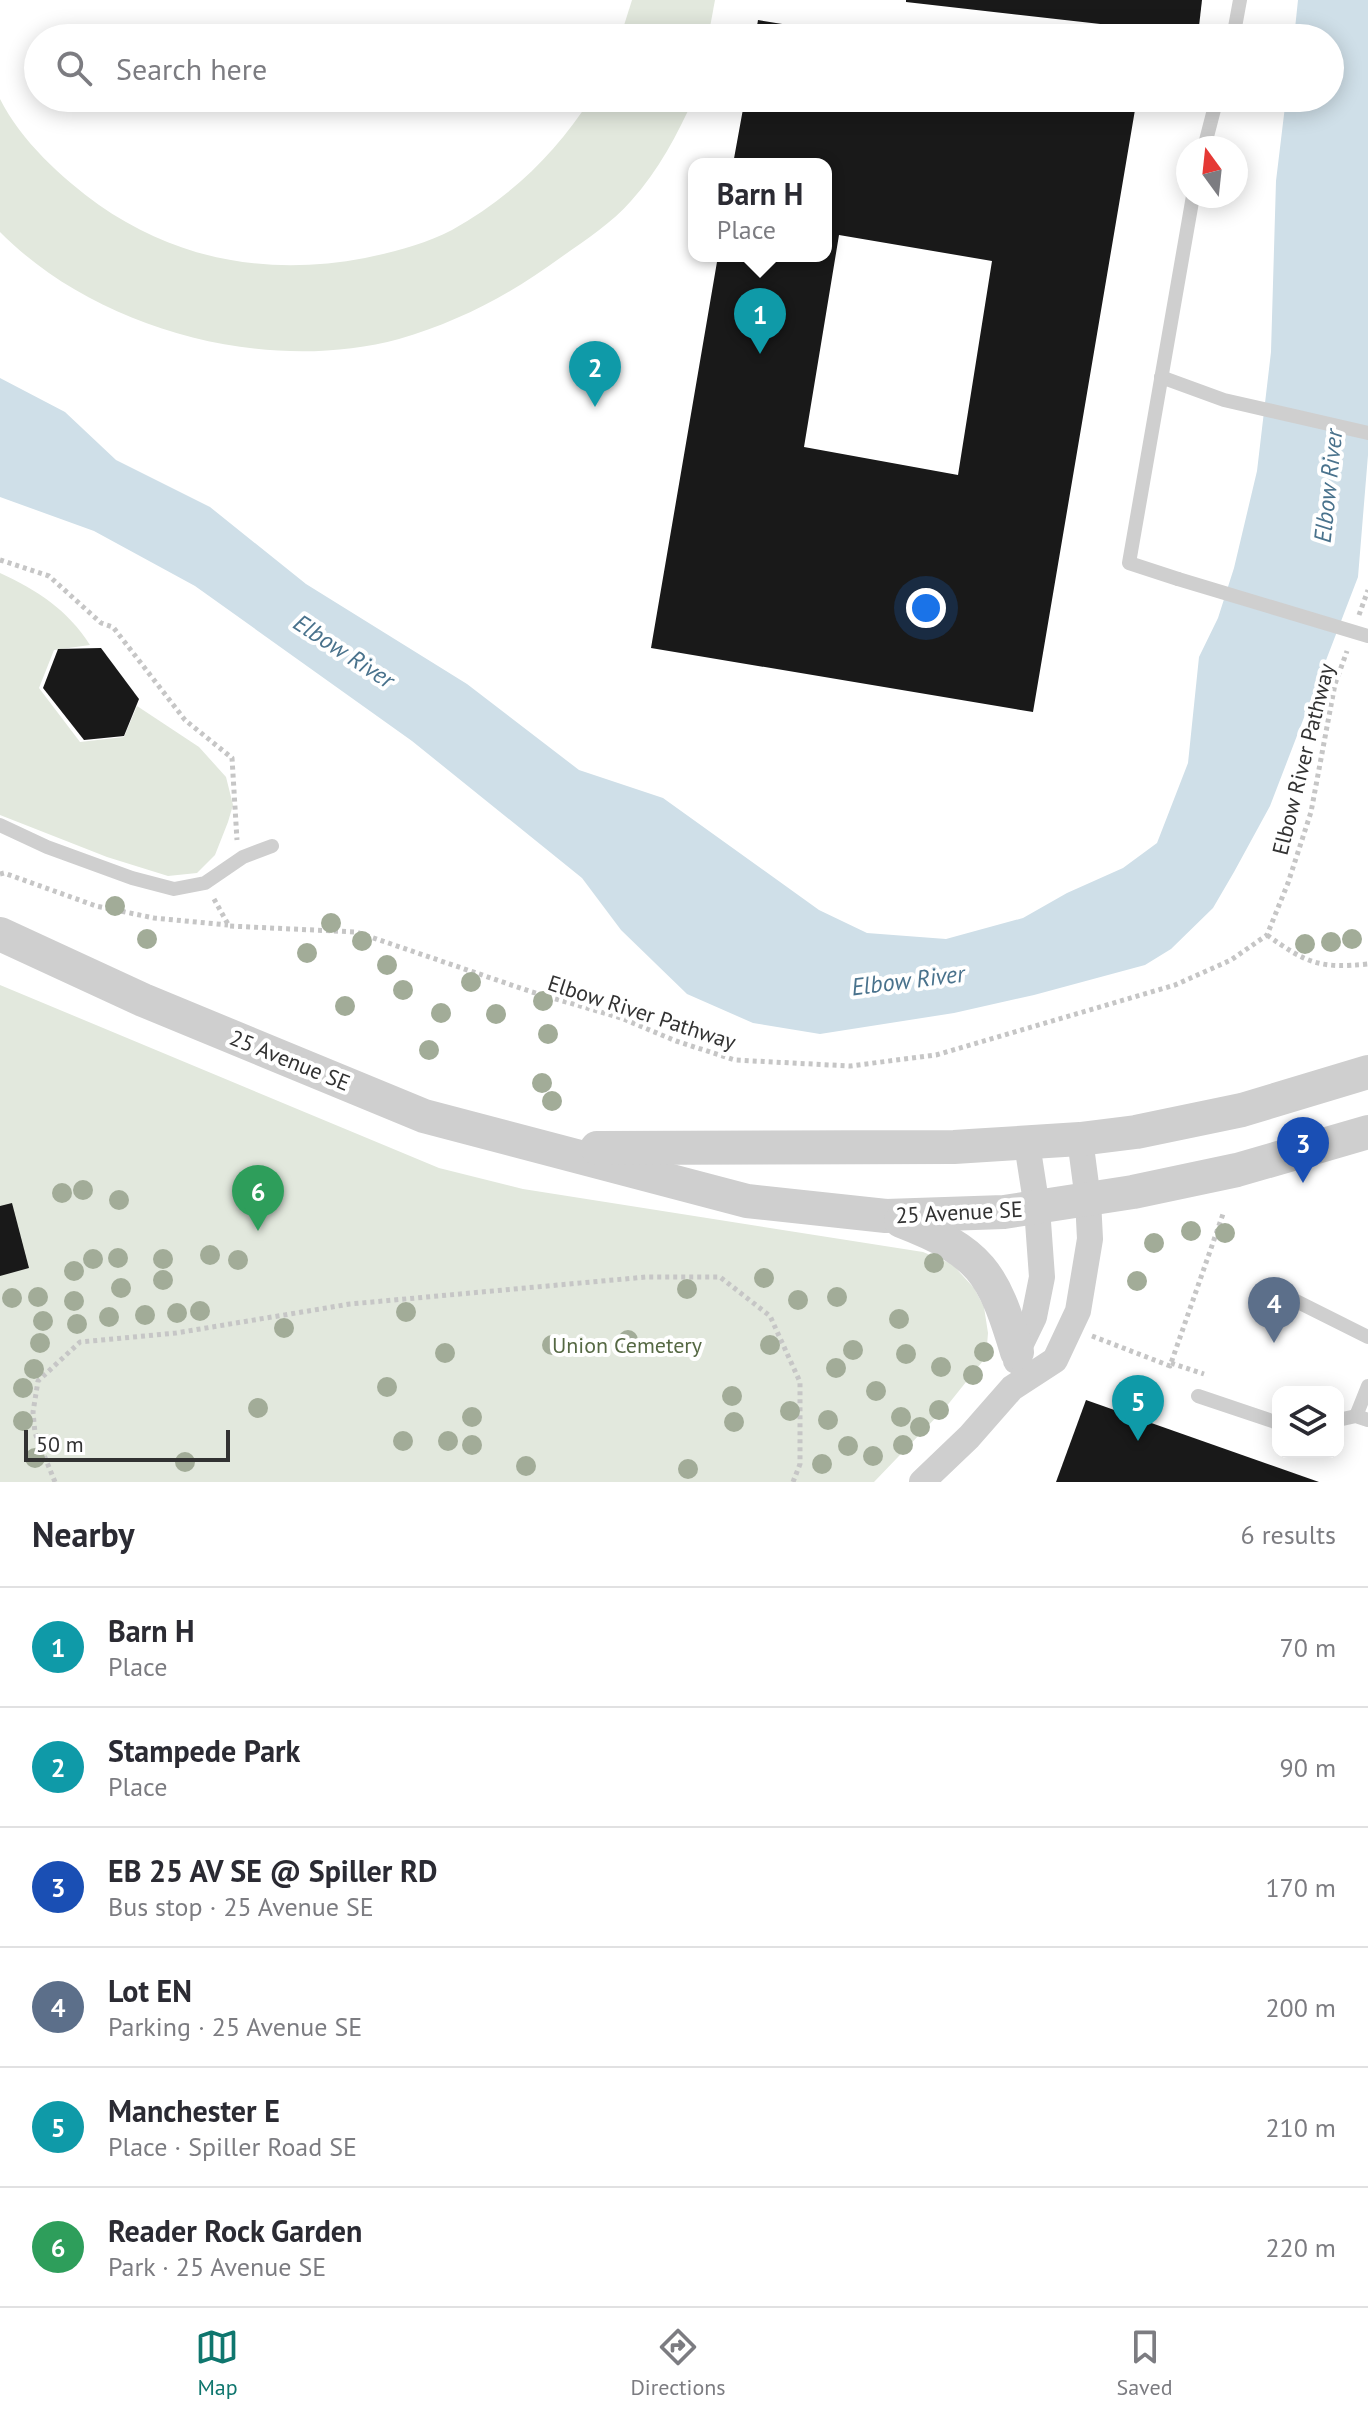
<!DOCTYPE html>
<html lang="en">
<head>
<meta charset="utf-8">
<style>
	:root { --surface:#fff; --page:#f7f7f7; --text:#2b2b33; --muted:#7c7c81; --line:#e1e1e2; --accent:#0f766e }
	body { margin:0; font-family:"PT Sans",sans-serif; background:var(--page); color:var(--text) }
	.controls { position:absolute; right:24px; bottom:24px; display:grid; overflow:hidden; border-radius:16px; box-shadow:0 4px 20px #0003 }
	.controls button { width:72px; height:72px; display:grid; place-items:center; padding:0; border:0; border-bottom:2px solid var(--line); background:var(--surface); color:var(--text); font:40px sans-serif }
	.compass { position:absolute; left:1176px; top:136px; width:72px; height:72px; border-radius:50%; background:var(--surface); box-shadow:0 4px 20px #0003; rotate:345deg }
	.scale { position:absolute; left:24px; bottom:20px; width:206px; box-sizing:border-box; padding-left:8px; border:4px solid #323232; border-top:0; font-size:22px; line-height:28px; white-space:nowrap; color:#323232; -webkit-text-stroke:6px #fff; paint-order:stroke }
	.you { position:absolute; left:926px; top:608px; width:28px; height:28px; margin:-20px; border:6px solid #fff; border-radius:50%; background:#1a73e8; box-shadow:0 0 0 12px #1a73e833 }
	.badge { display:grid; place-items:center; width:52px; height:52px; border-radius:50%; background:var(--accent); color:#fff; font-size:26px; font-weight:700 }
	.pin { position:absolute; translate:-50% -66px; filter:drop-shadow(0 2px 4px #0008) }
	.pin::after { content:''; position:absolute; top:42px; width:28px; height:24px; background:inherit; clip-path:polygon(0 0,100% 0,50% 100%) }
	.popup { position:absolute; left:688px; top:158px; width:144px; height:104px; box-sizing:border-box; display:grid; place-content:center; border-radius:16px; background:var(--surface); filter:drop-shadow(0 2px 6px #0005); font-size:26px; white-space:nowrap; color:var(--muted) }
	.popup b { font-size:30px; color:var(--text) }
	.popup::after { content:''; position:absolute; left:50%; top:100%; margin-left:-16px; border:16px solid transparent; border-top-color:var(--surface) }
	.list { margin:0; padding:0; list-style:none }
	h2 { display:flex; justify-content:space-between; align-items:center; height:104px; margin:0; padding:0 32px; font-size:34px }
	h2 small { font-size:26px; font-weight:400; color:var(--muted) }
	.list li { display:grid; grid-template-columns:52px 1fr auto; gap:24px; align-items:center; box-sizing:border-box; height:120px; padding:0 32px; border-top:2px solid var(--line) }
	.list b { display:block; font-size:30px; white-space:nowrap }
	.list p { margin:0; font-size:26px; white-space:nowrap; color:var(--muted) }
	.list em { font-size:26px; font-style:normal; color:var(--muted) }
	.icon { flex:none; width:44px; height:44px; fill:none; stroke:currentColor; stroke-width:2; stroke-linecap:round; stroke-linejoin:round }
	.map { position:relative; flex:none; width:1368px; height:1482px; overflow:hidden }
	.search { position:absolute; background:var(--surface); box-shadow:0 4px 20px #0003; left:24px; right:24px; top:24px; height:88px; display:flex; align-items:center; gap:20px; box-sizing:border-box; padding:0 28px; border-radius:44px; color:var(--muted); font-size:30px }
	.sheet { height:824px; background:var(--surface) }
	nav { display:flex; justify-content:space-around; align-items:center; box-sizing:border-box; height:112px; border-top:2px solid var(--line); background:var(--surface); font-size:22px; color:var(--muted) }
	nav a { display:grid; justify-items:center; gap:4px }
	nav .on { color:var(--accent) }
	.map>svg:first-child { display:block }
	.green { fill:#e2e8dd }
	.water { fill:#cfdfe8 }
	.building { fill:#191919; fill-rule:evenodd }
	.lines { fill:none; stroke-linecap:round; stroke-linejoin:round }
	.path { stroke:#c6c6c6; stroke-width:5; stroke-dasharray:4 4; stroke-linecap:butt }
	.service { stroke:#cfcfcf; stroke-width:14 }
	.minor { stroke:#cfcfcf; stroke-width:26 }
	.tertiary { stroke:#cfcfcf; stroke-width:34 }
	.service-bridge { stroke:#cfcfcf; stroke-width:14 }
	.tree { fill:#a2ac98 }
	.labels { text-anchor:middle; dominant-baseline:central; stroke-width:8; stroke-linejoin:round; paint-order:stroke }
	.street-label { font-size:22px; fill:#323232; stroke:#fff }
	.park-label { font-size:22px; fill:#566944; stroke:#fff }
	.water-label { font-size:24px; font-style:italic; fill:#49728c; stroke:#fff }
</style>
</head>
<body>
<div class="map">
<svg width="1368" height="1482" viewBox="0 0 1368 1482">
	<rect width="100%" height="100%" fill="#fff"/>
	<g class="green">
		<path d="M632,0H715L708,38H620Z"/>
		<path d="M591,98H694C677,135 659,170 631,201C612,223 584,241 560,258C511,294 458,322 399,339C266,375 97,330 0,232V99C21,141 62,178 99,205C179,261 270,276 365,258C394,252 425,244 452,230C509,198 556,154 591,98Z"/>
		<path d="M0,573C37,590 68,610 90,645L54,650L39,688L80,742L124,737L137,706L199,747L226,777L233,805L228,822L215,855L197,873L168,876L107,857L0,815Z"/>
		<path d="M0,985L439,1168L523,1189L923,1252L952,1264L974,1288L984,1307L988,1333L986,1357L946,1407L874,1482H0Z"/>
	</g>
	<path class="water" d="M1298,0H1368V455L1358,577L1270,806L1234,872L1213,908L1171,949L1145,965L1034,995L954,1013L820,1034L753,1023L687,994L621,930L582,878L412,741L195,586L94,531L0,497V378L65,412L116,460L210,507L306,584L467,684L579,770L663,798L819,910L867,933L946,939L1023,918L1067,893L1123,868L1157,843L1188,763L1199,657L1218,618L1234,568L1257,471L1271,352L1276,181L1286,98H1330V38H1294Z"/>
	<g class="building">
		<path d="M906,0H1202L1198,35L906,2Z"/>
		<path d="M758,20L857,36V38H755Z"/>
		<path d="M745,98H1137L1033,712L651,648L718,256H826V164H733ZM839,235L992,261L958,475L804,447Z"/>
		<path d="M101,648L139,699L124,736L84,740L43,688L58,649Z"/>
		<path d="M12,1203L29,1268L0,1276V1206Z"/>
		<path d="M1086,1400L1319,1482H1056Z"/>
	</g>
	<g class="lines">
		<g class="path">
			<path d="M0,560L49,576L101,623L113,627L185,720L232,758L237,840"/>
			<path d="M1359,615L1368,590"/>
			<path d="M0,874L4,873L96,906L154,918L228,925"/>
			<path d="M214,899L229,926L356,932L532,992L621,1018L676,1041L735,1060L850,1066L936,1055L1175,985L1231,960L1267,935L1288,883L1311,812L1335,684L1347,651"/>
			<path d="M1267,935C1306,963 1320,969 1368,964"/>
			<path d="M1092,1336L1170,1366L1223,1214"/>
			<path d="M1171,1363L1204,1374"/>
			<path d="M55,1482L35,1433L33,1412L38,1381L80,1342L176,1333L350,1304L646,1277H720L770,1316L800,1382V1464L793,1482"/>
		</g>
		<g class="service">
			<path d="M1233,38L1240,0"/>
			<path d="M1204,148L1217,98"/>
			<path d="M1161,377L1224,400L1368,433"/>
			<path d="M1178,579L1129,563L1193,196"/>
			<path d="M0,825L47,847L132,878L174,889L205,883L243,857L272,846"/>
			<path d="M1292,1299L1368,1337"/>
			<path d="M1198,1396L1278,1423"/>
			<path d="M1356,1416L1368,1386"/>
			<path d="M1338,1420L1356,1416L1368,1420"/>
		</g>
		<g class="minor">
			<path d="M1016,1361L1017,1352L1034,1317L1042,1277L1037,1208L1027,1144"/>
			<path d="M922,1482L969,1437L1012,1388L1055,1360L1078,1311L1090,1239L1088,1200L1080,1139"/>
		</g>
		<g class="tertiary">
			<path d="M0,934L143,1000L424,1116L747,1201L886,1216L1004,1212L1133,1192L1237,1170L1368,1132"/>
			<path d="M597,1148L954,1147L1080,1139L1136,1132L1242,1110L1368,1072"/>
			<path d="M901,1221C981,1252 993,1272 1017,1352"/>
		</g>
		<path class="service-bridge" d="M1178,579L1368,636"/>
	</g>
	<g class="tree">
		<circle cx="115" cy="906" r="10"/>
		<circle cx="331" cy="923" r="10"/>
		<circle cx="147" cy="939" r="10"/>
		<circle cx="1352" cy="939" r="10"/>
		<circle cx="362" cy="941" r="10"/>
		<circle cx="1331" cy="942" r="10"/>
		<circle cx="1305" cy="944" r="10"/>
		<circle cx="307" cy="953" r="10"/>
		<circle cx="387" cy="965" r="10"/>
		<circle cx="471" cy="982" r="10"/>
		<circle cx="403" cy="990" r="10"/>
		<circle cx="543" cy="1001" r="10"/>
		<circle cx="345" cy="1006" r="10"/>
		<circle cx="441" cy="1013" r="10"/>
		<circle cx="496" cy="1014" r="10"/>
		<circle cx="548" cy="1034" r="10"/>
		<circle cx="429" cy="1050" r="10"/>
		<circle cx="542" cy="1083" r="10"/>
		<circle cx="552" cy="1101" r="10"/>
		<circle cx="83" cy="1190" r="10"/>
		<circle cx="62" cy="1193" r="10"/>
		<circle cx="119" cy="1200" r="10"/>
		<circle cx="1191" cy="1231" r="10"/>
		<circle cx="1225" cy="1233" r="10"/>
		<circle cx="1154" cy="1243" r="10"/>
		<circle cx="210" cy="1255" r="10"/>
		<circle cx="118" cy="1258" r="10"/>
		<circle cx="93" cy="1259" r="10"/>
		<circle cx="163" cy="1259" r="10"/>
		<circle cx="238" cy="1260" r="10"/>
		<circle cx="934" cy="1263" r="10"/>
		<circle cx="74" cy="1271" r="10"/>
		<circle cx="764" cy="1278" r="10"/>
		<circle cx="163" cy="1280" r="10"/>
		<circle cx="1137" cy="1281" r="10"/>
		<circle cx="121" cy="1288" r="10"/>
		<circle cx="687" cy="1289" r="10"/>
		<circle cx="38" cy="1297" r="10"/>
		<circle cx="837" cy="1297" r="10"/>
		<circle cx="12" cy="1298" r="10"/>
		<circle cx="798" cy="1300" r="10"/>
		<circle cx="74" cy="1301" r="10"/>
		<circle cx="200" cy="1311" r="10"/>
		<circle cx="406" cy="1312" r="10"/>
		<circle cx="177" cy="1313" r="10"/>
		<circle cx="145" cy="1315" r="10"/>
		<circle cx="109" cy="1317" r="10"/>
		<circle cx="899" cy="1319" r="10"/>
		<circle cx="43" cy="1321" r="10"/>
		<circle cx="77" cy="1324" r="10"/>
		<circle cx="284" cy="1328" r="10"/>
		<circle cx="628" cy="1340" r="10"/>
		<circle cx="40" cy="1343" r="10"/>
		<circle cx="552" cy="1345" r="10"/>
		<circle cx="770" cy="1345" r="10"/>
		<circle cx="853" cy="1350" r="10"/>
		<circle cx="984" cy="1352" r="10"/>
		<circle cx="445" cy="1353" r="10"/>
		<circle cx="906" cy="1354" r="10"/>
		<circle cx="941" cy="1367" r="10"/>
		<circle cx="836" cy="1368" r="10"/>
		<circle cx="34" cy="1369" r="10"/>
		<circle cx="973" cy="1375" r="10"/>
		<circle cx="387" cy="1387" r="10"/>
		<circle cx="23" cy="1388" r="10"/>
		<circle cx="876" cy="1391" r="10"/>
		<circle cx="732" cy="1396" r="10"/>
		<circle cx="258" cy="1408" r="10"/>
		<circle cx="939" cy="1410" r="10"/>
		<circle cx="790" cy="1411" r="10"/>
		<circle cx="472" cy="1417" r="10"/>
		<circle cx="901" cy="1417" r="10"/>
		<circle cx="828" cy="1420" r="10"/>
		<circle cx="23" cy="1421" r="10"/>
		<circle cx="734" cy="1422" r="10"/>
		<circle cx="920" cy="1427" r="10"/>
		<circle cx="403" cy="1441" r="10"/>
		<circle cx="448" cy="1441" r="10"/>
		<circle cx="472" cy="1445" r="10"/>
		<circle cx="903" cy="1445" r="10"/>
		<circle cx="848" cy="1446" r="10"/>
		<circle cx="873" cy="1456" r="10"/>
		<circle cx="35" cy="1458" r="10"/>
		<circle cx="185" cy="1462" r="10"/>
		<circle cx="822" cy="1464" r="10"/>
		<circle cx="526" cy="1466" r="10"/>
		<circle cx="688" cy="1469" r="10"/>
	</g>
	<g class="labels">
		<g class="street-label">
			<text transform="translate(1303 759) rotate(-76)">Elbow River Pathway</text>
			<text transform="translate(642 1012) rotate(18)">Elbow River Pathway</text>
			<text transform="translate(290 1060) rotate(22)">25 Avenue SE</text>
			<text transform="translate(959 1212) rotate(-3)">25 Avenue SE</text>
		</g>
		<g class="park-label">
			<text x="627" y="1345">Union Cemetery</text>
		</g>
		<g class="water-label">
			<text transform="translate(1328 486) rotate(-84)">Elbow River</text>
			<text transform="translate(344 651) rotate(33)">Elbow River</text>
			<text transform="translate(908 980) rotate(-7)">Elbow River</text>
		</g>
	</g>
</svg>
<div class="controls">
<button><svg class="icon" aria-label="layers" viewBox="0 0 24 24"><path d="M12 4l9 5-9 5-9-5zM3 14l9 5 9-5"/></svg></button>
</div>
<svg class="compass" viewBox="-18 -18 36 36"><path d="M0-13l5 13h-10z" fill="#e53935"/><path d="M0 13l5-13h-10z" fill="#7c7c81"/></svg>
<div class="scale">50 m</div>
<div class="you"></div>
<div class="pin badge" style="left:760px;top:354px;background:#0f9aa8">1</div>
<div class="popup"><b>Barn H</b>Place</div>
<div class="pin badge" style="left:595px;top:407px;background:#0f9aa8">2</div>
<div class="pin badge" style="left:1303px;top:1183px;background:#1a4fb4">3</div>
<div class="pin badge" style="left:1274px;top:1343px;background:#5c6f8a">4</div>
<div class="pin badge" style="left:1138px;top:1441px;background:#0f9aa8">5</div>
<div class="pin badge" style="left:258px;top:1231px;background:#2e9e5b">6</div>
<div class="search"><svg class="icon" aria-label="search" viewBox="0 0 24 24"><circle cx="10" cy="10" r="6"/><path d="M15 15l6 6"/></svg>Search here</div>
</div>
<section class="sheet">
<h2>Nearby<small>6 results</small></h2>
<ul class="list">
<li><span class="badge" style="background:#0f9aa8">1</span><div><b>Barn H</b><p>Place</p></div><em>70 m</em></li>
<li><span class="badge" style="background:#0f9aa8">2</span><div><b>Stampede Park</b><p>Place</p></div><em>90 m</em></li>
<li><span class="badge" style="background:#1a4fb4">3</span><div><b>EB 25 AV SE @ Spiller RD</b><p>Bus stop · 25 Avenue SE</p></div><em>170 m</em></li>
<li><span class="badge" style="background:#5c6f8a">4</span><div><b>Lot EN</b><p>Parking · 25 Avenue SE</p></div><em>200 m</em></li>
<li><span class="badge" style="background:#0f9aa8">5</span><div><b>Manchester E</b><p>Place · Spiller Road SE</p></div><em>210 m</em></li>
<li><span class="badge" style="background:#2e9e5b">6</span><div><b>Reader Rock Garden</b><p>Park · 25 Avenue SE</p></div><em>220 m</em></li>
</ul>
</section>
<nav>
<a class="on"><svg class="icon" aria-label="map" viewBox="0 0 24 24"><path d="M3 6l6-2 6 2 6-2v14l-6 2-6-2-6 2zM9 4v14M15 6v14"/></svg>Map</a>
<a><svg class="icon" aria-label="directions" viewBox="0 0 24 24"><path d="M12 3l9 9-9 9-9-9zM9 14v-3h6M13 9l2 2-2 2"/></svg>Directions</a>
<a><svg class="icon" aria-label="saved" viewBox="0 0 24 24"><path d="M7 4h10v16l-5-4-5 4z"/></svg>Saved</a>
</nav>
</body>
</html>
